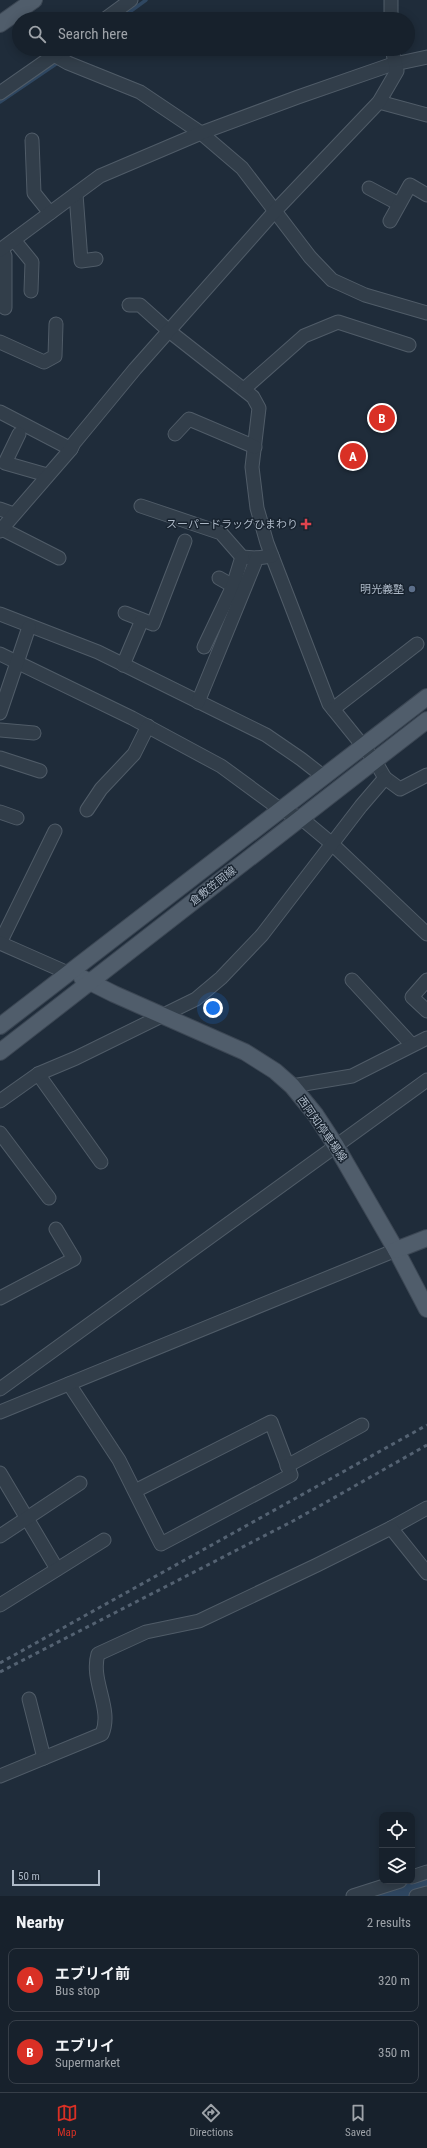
<!DOCTYPE html>
<html lang="en">
<head>
<meta charset="utf-8">
<style>
	:root { --surface:#17212c; --page:#202934; --text:#f1f3f6; --muted:#9ea3a9; --line:#363e48; --accent:#d93025 }
	body { margin:0; font-family:"Roboto Condensed","Noto Sans JP",sans-serif; background:var(--page); color:var(--text) }
	.controls { position:absolute; right:12px; bottom:12px; display:grid; overflow:hidden; border-radius:8px; box-shadow:0 2px 10px #0003 }
	.controls button { width:36px; height:36px; display:grid; place-items:center; padding:0; border:0; border-bottom:1px solid var(--line); background:var(--surface); color:var(--text); font:20px sans-serif }
	.scale { position:absolute; left:12px; bottom:10px; width:88px; box-sizing:border-box; padding-left:4px; border:2px solid #adb9c7; border-top:0; font-size:11px; line-height:14px; white-space:nowrap; color:#adb9c7; -webkit-text-stroke:3px #18232f; paint-order:stroke }
	.you { position:absolute; left:213px; top:1008px; width:14px; height:14px; margin:-10px; border:3px solid #fff; border-radius:50%; background:#1a73e8; box-shadow:0 0 0 6px #1a73e833 }
	.badge { display:grid; place-items:center; width:26px; height:26px; border-radius:50%; background:var(--accent); color:#fff; font-size:13px; font-weight:700 }
	.pin { position:absolute; translate:-50% -50%; border:2px solid #fff; box-shadow:0 1px 4px #0006 }
	.list { margin:0; padding:0; list-style:none }
	h2 { display:flex; justify-content:space-between; align-items:center; height:52px; margin:0; padding:0 16px; font-size:17px }
	h2 small { font-size:13px; font-weight:400; color:var(--muted) }
	.list li { display:grid; grid-template-columns:26px 1fr auto; gap:12px; align-items:center; box-sizing:border-box; height:64px; margin:0 8px 8px; padding:0 8px; border:1px solid var(--line); border-radius:8px }
	.list b { display:block; font-size:15px; white-space:nowrap }
	.list p { margin:0; font-size:13px; white-space:nowrap; color:var(--muted) }
	.list em { font-size:13px; font-style:normal; color:var(--muted) }
	.icon { flex:none; width:22px; height:22px; fill:none; stroke:currentColor; stroke-width:2; stroke-linecap:round; stroke-linejoin:round }
	.map { position:relative; flex:none; width:427px; height:1896px; overflow:hidden }
	.search { position:absolute; background:var(--surface); box-shadow:0 2px 10px #0003; left:12px; right:12px; top:12px; height:44px; display:flex; align-items:center; gap:10px; box-sizing:border-box; padding:0 14px; border-radius:22px; color:var(--muted); font-size:15px }
	.sheet { height:196px; background:var(--surface) }
	nav { display:flex; justify-content:space-around; align-items:center; box-sizing:border-box; height:56px; border-top:1px solid var(--line); background:var(--surface); font-size:11px; color:var(--muted) }
	nav a { display:grid; justify-items:center; gap:2px }
	nav .on { color:var(--accent) }
	.map>svg:first-child { display:block }
	.lines { fill:none; stroke-linecap:round; stroke-linejoin:round }
	.stream { stroke:#2f4761; stroke-width:3.5 }
	.river { stroke:#2f4761; stroke-width:21 }
	.minor-casing { stroke:#505c68; stroke-width:15 }
	.major-casing { stroke:#3c4754; stroke-width:18 }
	.minor { stroke:#323e4a; stroke-width:13 }
	.major { stroke:#505d6b; stroke-width:16 }
	.rail { stroke:#546272; stroke-width:3; stroke-dasharray:4 4; stroke-linecap:butt }
	.health-dot { fill:#e0444e; stroke:#18232f; stroke-width:1.5 }
	.service-dot { fill:#5c6f8a; stroke:#18232f; stroke-width:1.5 }
	.labels { text-anchor:middle; dominant-baseline:central; stroke-width:3; stroke-linejoin:round; paint-order:stroke }
	.poi-label { font-size:11px; fill:#adb9c7; stroke:#18232f; text-anchor:end }
	.street-label { font-size:11px; fill:#adb9c7; stroke:#18232f }
</style>
</head>
<body>
<div class="map">
<svg width="427" height="1896" viewBox="0 0 427 1896">
	<rect width="100%" height="100%" fill="#1f2c3a"/>
	<g class="lines">
		<g class="stream">
			<path d="M120,19L146,0"/>
			<path d="M66,58L78,49"/>
			<path d="M0,102L59,62"/>
		</g>
		<path class="river" d="M382,1896L427,1882"/>
		<g class="minor-casing">
			<g id="minor">
				<path d="M105,19L131,0"/>
				<path d="M391,19V0"/>
				<path d="M54,55L68,63L140,92L201,133L242,168L310,257L332,280L365,295L427,313"/>
				<path d="M0,93L63,49"/>
				<path d="M379,102L427,115"/>
				<path d="M32,140L34,193L50,213"/>
				<path d="M369,188L399,204"/>
				<path d="M76,194L81,261L96,259"/>
				<path d="M390,221L410,185L427,195"/>
				<path d="M14,240L32,262L31,291"/>
				<path d="M2,249L5,256V308"/>
				<path d="M0,250L100,176L201,133L298,97L390,65L427,57"/>
				<path d="M129,305H140L169,331L253,397L259,408L252,467L257,508L267,543L289,600L329,704L375,761L385,778L400,789L427,775"/>
				<path d="M0,342L44,362L55,356L56,324"/>
				<path d="M244,389L304,336L338,322L409,345"/>
				<path d="M0,412L71,449"/>
				<path d="M19,434L5,463L47,475"/>
				<path d="M175,434L189,419L255,447"/>
				<path d="M141,506L221,533L242,557L257,558"/>
				<path d="M0,509L14,514"/>
				<path d="M2,529L59,558"/>
				<path d="M0,531L71,449L74,443L135,369L275,211L379,102L397,71L392,49"/>
				<path d="M219,578L233,586"/>
				<path d="M125,613L153,624L185,541"/>
				<path d="M0,614L98,652L266,735L301,759L324,777"/>
				<path d="M204,647L233,586L242,557"/>
				<path d="M0,654L132,718L221,766L281,810L301,818L331,843L427,934"/>
				<path d="M123,665L142,620"/>
				<path d="M198,702L257,558L272,556"/>
				<path d="M333,709L417,644"/>
				<path d="M0,713L29,627"/>
				<path d="M0,730L34,733"/>
				<path d="M0,758L40,771"/>
				<path d="M87,810L101,789L134,754L148,726"/>
				<path d="M0,812L17,818"/>
				<path d="M0,943L55,831"/>
				<path d="M0,943L68,973"/>
				<path d="M352,980L412,1045"/>
				<path d="M427,980L412,997L427,1011"/>
				<path d="M38,1074L101,1162"/>
				<path d="M292,1086L352,1076L427,1038"/>
				<path d="M0,1101L38,1074L76,1058L196,999L221,978L262,935L361,806L385,778"/>
				<path d="M0,1133L49,1198"/>
				<path d="M0,1298L74,1259L56,1229"/>
				<path d="M69,1384L119,1460L161,1544L291,1475L271,1422L135,1491"/>
				<path d="M0,1389L427,1080"/>
				<path d="M0,1412L396,1250"/>
				<path d="M287,1466L362,1425"/>
				<path d="M0,1473L57,1569"/>
				<path d="M391,1528L427,1508"/>
				<path d="M0,1536L80,1483"/>
				<path d="M0,1605L104,1540"/>
				<path d="M29,1699L44,1758"/>
				<path d="M0,1776L102,1734C113,1709 90,1681 98,1654L146,1632L199,1621L317,1565L391,1528L427,1573"/>
				<path d="M412,1877L427,1872"/>
				<path d="M353,1896L400,1881"/>
				<path d="M416,1896L427,1893"/>
			</g>
		</g>
		<g class="major-casing">
			<g id="major">
				<path d="M0,24L34,0"/>
				<path d="M82,978L114,994L245,1052L275,1071L292,1086L315,1114L336,1146L396,1250L427,1309"/>
				<path d="M0,1026L427,697"/>
				<path d="M0,1052L427,720"/>
				<path d="M396,1250L427,1238"/>
			</g>
		</g>
		<use href="#minor" class="minor"/>
		<use href="#major" class="major"/>
		<g class="rail">
			<path d="M0,1663L427,1425"/>
			<path d="M0,1672L293,1521L427,1445"/>
		</g>
	</g>
	<path class="health-dot" d="M304 518h4v4h4v4h-4v4h-4v-4h-4v-4h4z"/>
	<circle class="service-dot" cx="412" cy="589" r="4"/>
	<g class="labels">
		<g class="poi-label">
			<text x="298" y="524">スーパードラッグひまわり</text>
			<text x="404" y="589">明光義塾</text>
		</g>
		<g class="street-label">
			<text transform="translate(213 886) rotate(-38)">倉敷笠岡線</text>
			<text transform="translate(322 1129) rotate(55)">西阿知停車場線</text>
		</g>
	</g>
</svg>
<div class="controls">
<button><svg class="icon" aria-label="locate" viewBox="0 0 24 24"><circle cx="12" cy="12" r="6"/><path d="M12 2v4M12 18v4M2 12h4M18 12h4"/></svg></button>
<button><svg class="icon" aria-label="layers" viewBox="0 0 24 24"><path d="M12 4l9 5-9 5-9-5zM3 14l9 5 9-5"/></svg></button>
</div>
<div class="scale">50 m</div>
<div class="you"></div>
<div class="pin badge" style="left:353px;top:456px">A</div>
<div class="pin badge" style="left:382px;top:418px">B</div>
<div class="search"><svg class="icon" aria-label="search" viewBox="0 0 24 24"><circle cx="10" cy="10" r="6"/><path d="M15 15l6 6"/></svg>Search here</div>
</div>
<section class="sheet">
<h2>Nearby<small>2 results</small></h2>
<ul class="list">
<li><span class="badge">A</span><div><b>エブリイ前</b><p>Bus stop</p></div><em>320 m</em></li>
<li><span class="badge">B</span><div><b>エブリイ</b><p>Supermarket</p></div><em>350 m</em></li>
</ul>
</section>
<nav>
<a class="on"><svg class="icon" aria-label="map" viewBox="0 0 24 24"><path d="M3 6l6-2 6 2 6-2v14l-6 2-6-2-6 2zM9 4v14M15 6v14"/></svg>Map</a>
<a><svg class="icon" aria-label="directions" viewBox="0 0 24 24"><path d="M12 3l9 9-9 9-9-9zM9 14v-3h6M13 9l2 2-2 2"/></svg>Directions</a>
<a><svg class="icon" aria-label="saved" viewBox="0 0 24 24"><path d="M7 4h10v16l-5-4-5 4z"/></svg>Saved</a>
</nav>
</body>
</html>
